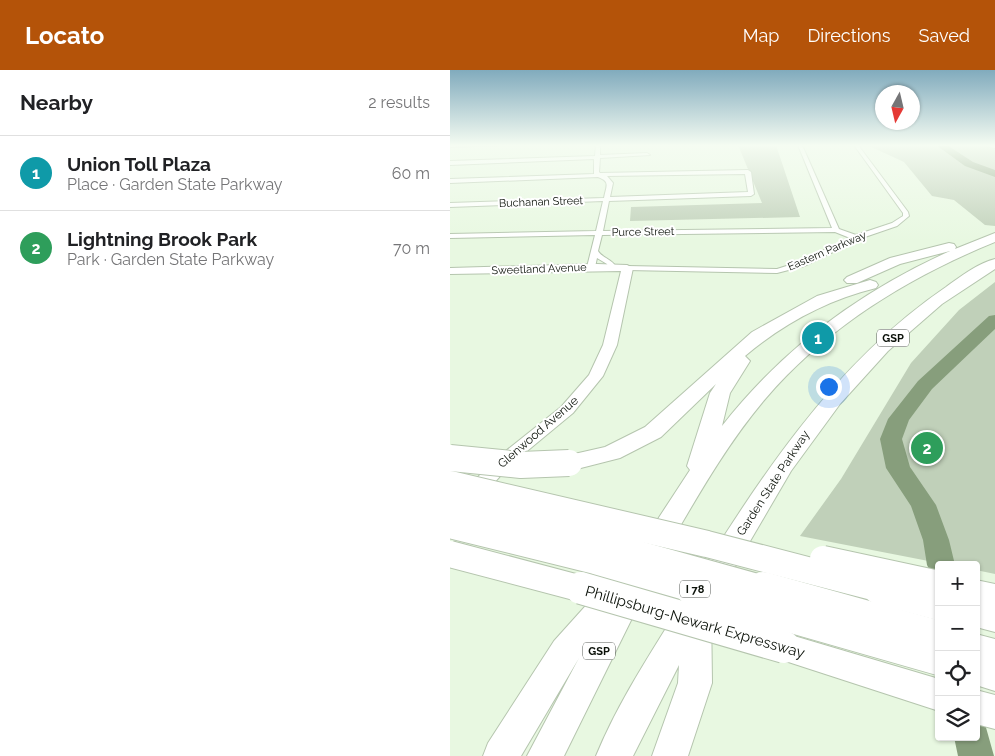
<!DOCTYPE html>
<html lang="en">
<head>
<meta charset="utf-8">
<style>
	:root { --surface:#fff; --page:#f6f6f6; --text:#202124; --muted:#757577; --line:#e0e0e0; --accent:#b45309 }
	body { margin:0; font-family:Raleway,sans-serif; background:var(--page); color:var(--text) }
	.controls { position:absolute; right:15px; bottom:15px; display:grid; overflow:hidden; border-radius:5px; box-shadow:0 1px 4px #0004 }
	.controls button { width:45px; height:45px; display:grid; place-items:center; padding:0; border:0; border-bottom:1px solid var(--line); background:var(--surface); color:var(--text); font:25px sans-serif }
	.compass { position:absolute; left:425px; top:15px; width:45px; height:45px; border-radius:50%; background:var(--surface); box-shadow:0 1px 4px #0004; rotate:188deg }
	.you { position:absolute; left:378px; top:316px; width:18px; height:18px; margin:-12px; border:4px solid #fff; border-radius:50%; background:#1a73e8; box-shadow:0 0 0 8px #1a73e833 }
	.badge { display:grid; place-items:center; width:32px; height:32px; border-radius:50%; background:var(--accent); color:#fff; font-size:16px; font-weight:700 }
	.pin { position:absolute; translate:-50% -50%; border:2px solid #fff; box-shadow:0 1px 5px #0006 }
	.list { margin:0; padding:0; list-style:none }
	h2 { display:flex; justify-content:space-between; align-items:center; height:65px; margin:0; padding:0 20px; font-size:21px }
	h2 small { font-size:16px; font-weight:400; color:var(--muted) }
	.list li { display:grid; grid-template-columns:32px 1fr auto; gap:15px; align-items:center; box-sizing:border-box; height:75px; padding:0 20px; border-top:1px solid var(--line) }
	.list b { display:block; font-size:19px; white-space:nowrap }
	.list p { margin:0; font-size:16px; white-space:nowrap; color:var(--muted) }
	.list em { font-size:16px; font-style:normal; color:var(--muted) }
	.icon { flex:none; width:28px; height:28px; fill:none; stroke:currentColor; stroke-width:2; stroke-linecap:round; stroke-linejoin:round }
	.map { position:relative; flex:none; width:545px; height:686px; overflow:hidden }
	header { display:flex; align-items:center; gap:30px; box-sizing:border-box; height:70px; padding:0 25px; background:var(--accent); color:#fff }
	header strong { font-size:24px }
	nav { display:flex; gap:28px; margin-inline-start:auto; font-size:18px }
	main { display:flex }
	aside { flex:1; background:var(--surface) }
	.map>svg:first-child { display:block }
	.green { fill:#c0d0b9 }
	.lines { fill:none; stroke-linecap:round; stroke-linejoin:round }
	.river { fill:#879e7c; fill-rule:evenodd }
	.street-casing { stroke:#b5c5ae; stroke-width:2 }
	.secondary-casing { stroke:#b5c5ae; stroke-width:2 }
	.highway-casing { stroke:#b5c5ae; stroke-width:2 }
	.street { fill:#fff; fill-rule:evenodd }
	.secondary { fill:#fff; fill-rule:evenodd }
	.highway { fill:#fff; fill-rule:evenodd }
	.highway-bridge-far1-casing { stroke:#b5c5ae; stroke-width:28; stroke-linecap:butt }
	.highway-bridge-casing { stroke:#b5c5ae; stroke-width:34; stroke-linecap:butt }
	.highway-bridge-far1 { stroke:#fff; stroke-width:26 }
	.highway-bridge { stroke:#fff; stroke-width:32 }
	.labels { text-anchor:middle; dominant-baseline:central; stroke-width:4; stroke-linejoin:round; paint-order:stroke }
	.far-street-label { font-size:11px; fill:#0c120a; stroke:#fff }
	.shield { fill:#fff; stroke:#555954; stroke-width:1 }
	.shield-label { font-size:11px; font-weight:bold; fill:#0c120a }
	.street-label { font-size:12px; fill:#0c120a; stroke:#fff }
	.near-street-label { font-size:15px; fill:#0c120a; stroke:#fff }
</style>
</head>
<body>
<header>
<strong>Locato</strong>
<nav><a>Map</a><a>Directions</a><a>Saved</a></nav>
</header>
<main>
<aside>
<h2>Nearby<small>2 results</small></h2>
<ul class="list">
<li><span class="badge" style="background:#0f9aa8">1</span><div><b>Union Toll Plaza</b><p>Place · Garden State Parkway</p></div><em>60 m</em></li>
<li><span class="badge" style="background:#2e9e5b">2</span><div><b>Lightning Brook Park</b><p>Park · Garden State Parkway</p></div><em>70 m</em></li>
</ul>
</aside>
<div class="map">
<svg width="545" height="686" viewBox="0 0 545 686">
	<rect width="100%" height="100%" fill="#e8f8e1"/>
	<g class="green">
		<path d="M288,75H326L350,147L180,151L181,137L312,133Z"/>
		<path d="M417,75H532L545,79V156L535,155L504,130L482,126L454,92Z"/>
		<path d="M545,212V504L526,500V495H499L350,466L391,409L461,293L509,240Z"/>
	</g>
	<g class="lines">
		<g class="river">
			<path d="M486,75H497L523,92L545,100V107L515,96Z"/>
			<path d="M545,245V259L482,319L459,350L452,369L460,397L486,435L499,470L505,495H489V505L481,503L477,495L473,470L461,436L436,398L430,369L438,349L468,311L539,246Z"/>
			<path d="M526,651L535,654L544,686H508L504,667H526Z"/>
		</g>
		<g class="street-casing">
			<g id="street">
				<path d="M0,75H50L0,77Z"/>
				<path d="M146,75H150V85L197,83L200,85L150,88L149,102L150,103L298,100L301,102L304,124L301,126L159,131L153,161L382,158L348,75H352L389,159L406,165L442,153L453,146V143L404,75H408L458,142L459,146L447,156L412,168L354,196L327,203L177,200L173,198L177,196L327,199L349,192L400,168L385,162L152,165L148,181C152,188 162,189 166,197L159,199L157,194L147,188L145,197L141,199L137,197L145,165L0,168V164L146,161L153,131L0,137V133L154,128C156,116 161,112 148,107L0,113V109L144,104V89L0,95V91L145,86ZM295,104L298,122L160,127L163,113L157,106Z"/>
				<path d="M535,75L545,76V78L535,76Z"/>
			</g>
		</g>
		<g class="secondary-casing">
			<path id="secondary" d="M147,194L177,195L183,198L167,275L153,306L123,343L59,396L29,430L22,432L15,430L12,425L15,420L47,388L111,337L139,305L153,275L171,201L0,204V198Z"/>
		</g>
		<g class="highway-casing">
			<g id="highway">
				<path d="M545,163V172C459,207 377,257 316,328C276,375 246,429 215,482L205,485L195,482L191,475L240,400L237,396L260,323L266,314L211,367L170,388L119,401L111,399L107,393L111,387L155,377L195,357L302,262L367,226L420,210L426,212L428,215L426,218C377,230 333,254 295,286L300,291L280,323L272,356C332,279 411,221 500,181L450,194L407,213H397L394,210L397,207L440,188L499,173L504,174L506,177L505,179Z"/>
				<path d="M545,189V199L492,234L438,281L390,334L341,401L261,538L262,613L238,686H202L228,613L229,595L183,686H146C168,632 202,581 233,531C306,414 380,296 496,217C510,207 528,193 545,189Z"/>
				<path d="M168,507C176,510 183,509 191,512L196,520L114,686H77L129,588L71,686H33L38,673L104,571L158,511Z"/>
				<path d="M526,510L545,514V562L526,557Z"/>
				<path d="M334,563L489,609V641L323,587L318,577L323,567Z"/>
				<path d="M526,564L545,569V621L526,615Z"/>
				<path d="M526,620L545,625V659L526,654Z"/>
			</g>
		</g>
		<use href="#street" class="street"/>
		<use href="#secondary" class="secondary"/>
		<use href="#highway" class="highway"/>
		<g class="highway-bridge-far1-casing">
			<g id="highway-bridge-far1">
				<path d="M0,388L71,395L119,393"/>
				<path d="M0,414L257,474L434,520"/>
				<path d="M0,439L174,480L318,520"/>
				<path d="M0,455L145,491L246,520"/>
				<path d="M0,484L136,520"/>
				<path d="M373,489L489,514"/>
			</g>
		</g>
		<g class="highway-bridge-casing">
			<g id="highway-bridge">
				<path d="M131,518L334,577"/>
				<path d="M241,518L489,589"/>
				<path d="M313,518L489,567"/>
				<path d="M429,518L489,534"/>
			</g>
		</g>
		<use href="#highway-bridge-far1" class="highway-bridge-far1"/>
		<use href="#highway-bridge" class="highway-bridge"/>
	</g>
	<linearGradient id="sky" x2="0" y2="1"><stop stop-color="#81abbd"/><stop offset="0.44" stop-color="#f5fcf2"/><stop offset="1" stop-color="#f5fcf2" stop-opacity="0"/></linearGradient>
	<rect width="545" height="171" fill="url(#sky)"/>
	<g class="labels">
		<g class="far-street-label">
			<text transform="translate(91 132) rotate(-2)">Buchanan Street</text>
			<text transform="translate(193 162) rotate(-1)">Purce Street</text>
			<text transform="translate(377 181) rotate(-23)">Eastern Parkway</text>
			<text transform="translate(89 199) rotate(-2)">Sweetland Avenue</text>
		</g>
		<g class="shield">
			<rect x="427" y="259.5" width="32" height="17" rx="4"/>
			<rect x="230" y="510.5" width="30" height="17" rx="4"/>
			<rect x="133" y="572.5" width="32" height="17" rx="4"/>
		</g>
		<g class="shield-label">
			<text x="443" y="268">GSP</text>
			<text x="245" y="519">I 78</text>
			<text x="149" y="581">GSP</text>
		</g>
		<g class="street-label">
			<text transform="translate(88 362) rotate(-41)">Glenwood Avenue</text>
			<text transform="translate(323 413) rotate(-57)">Garden State Parkway</text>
		</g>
		<g class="near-street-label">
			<text transform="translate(245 552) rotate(16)">Phillipsburg-Newark Expressway</text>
		</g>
	</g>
</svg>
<div class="controls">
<button>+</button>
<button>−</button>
<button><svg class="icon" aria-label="locate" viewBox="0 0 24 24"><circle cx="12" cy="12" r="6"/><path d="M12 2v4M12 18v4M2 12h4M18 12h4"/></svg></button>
<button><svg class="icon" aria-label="layers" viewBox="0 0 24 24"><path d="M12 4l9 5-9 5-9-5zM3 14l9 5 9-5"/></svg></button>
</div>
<svg class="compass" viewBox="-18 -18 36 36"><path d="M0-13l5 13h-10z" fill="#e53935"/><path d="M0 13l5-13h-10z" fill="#757577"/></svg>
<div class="you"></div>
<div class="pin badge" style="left:368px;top:268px;background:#0f9aa8">1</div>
<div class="pin badge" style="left:477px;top:378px;background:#2e9e5b">2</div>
</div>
</main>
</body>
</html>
